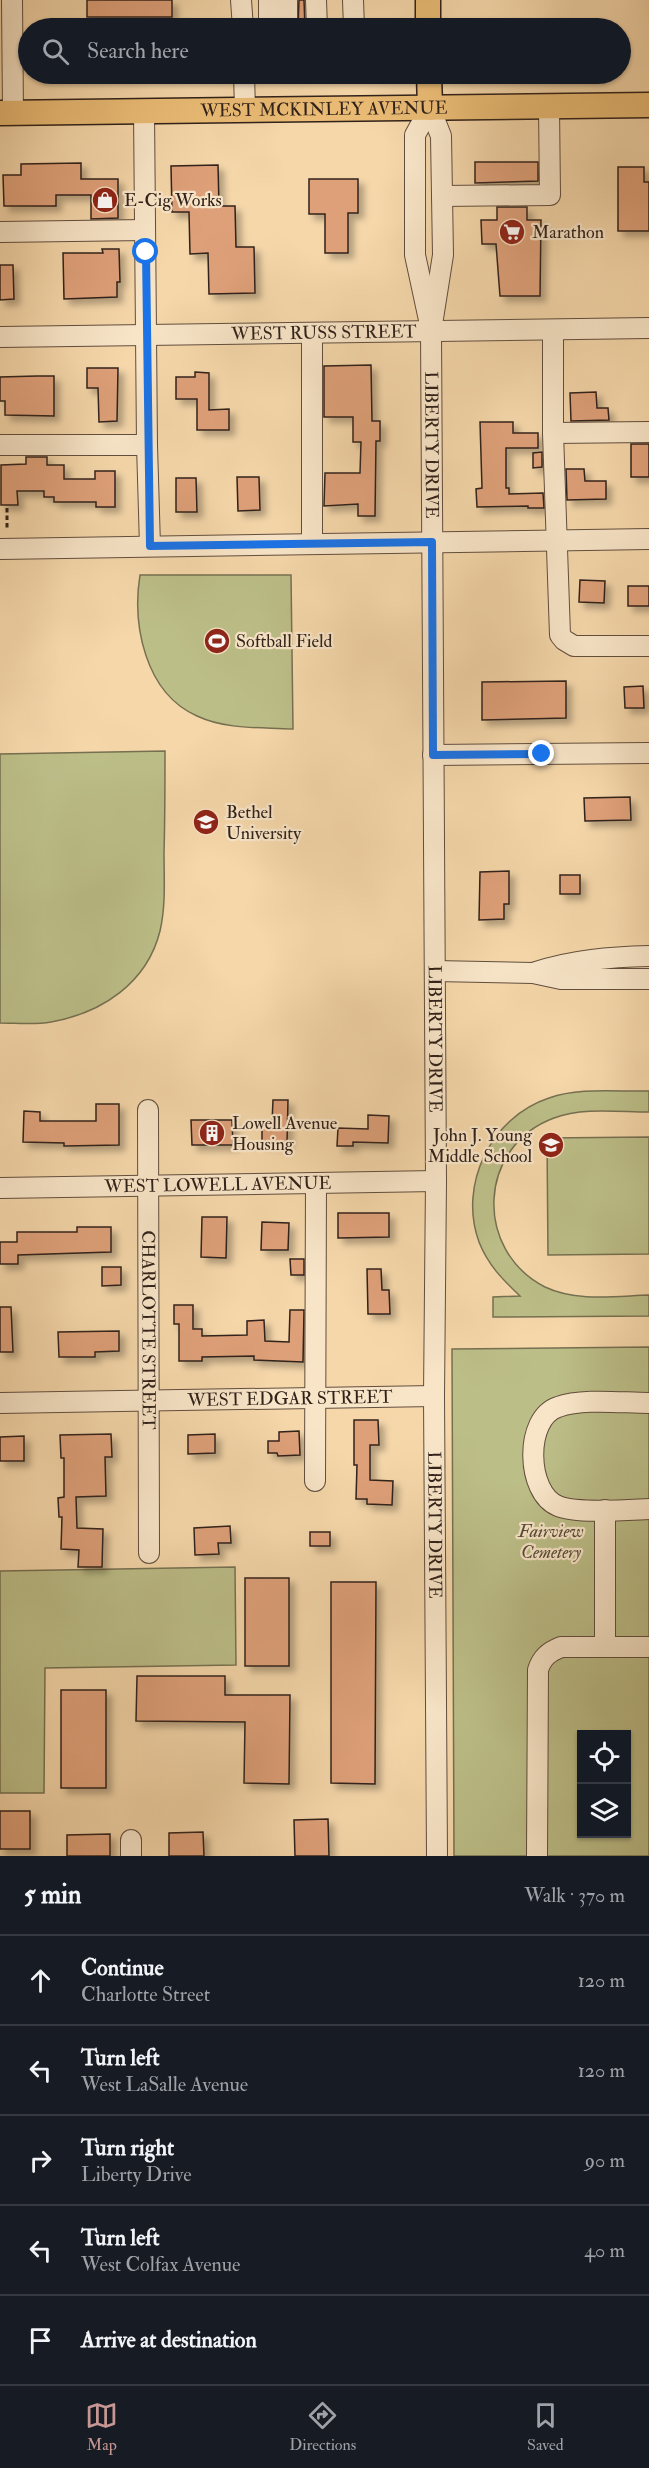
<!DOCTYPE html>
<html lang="en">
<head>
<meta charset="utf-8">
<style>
	:root { --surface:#171b24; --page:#20242c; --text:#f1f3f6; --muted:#9ea1a6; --line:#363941; --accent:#c59692 }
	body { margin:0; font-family:"IM FELL Double Pica",serif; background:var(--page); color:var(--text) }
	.controls { position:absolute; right:18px; bottom:18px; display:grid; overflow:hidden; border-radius:0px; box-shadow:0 2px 4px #0004 }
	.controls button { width:54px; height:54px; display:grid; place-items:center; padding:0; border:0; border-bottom:2px solid var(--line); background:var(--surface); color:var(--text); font:30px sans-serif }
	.stop { position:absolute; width:18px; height:18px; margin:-14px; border:4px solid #1a73e8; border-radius:50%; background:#fff }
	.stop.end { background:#1a73e8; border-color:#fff; box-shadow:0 2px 6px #0008 }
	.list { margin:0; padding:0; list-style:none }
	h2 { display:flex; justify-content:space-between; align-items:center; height:78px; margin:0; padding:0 24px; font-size:26px }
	h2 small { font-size:20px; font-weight:400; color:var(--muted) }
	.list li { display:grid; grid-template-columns:39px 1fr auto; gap:18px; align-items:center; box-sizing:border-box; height:90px; padding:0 24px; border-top:2px solid var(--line) }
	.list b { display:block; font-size:22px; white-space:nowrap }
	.list p { margin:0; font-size:20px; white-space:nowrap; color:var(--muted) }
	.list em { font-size:20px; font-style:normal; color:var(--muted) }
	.icon { flex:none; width:33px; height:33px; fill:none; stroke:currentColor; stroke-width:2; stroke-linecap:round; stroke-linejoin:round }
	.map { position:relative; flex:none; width:649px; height:1856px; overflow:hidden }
	.search { position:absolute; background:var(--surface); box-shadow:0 2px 4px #0004; left:18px; right:18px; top:18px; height:66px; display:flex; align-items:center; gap:15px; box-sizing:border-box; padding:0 21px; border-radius:33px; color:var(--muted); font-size:22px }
	.sheet { height:528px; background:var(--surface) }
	nav { display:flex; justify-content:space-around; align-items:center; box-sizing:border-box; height:84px; border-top:2px solid var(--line); background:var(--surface); font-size:16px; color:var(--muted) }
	nav a { display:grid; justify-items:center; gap:3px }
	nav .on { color:var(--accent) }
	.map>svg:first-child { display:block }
	.green { fill:#bcbe88; stroke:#767051; stroke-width:1.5; fill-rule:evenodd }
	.building { fill:#dea079; stroke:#30211a; stroke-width:1.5; filter:url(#shadow) }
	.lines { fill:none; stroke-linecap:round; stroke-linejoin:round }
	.minor-casing { stroke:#614e3e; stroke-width:22 }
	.major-casing { stroke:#30211a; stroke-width:27 }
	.path { stroke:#30211a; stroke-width:3; stroke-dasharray:4.5 3; stroke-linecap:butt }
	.minor { stroke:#f8e5c8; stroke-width:20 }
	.major { stroke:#eabc75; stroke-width:24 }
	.route { stroke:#1a73e8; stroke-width:8 }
	.labels { text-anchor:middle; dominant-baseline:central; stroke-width:4.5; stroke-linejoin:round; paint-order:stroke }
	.street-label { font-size:18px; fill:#30211a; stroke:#f8e5c8 }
	.poi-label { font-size:18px; fill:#30211a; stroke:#f8e5c8; text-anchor:start }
	.park-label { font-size:18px; font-style:italic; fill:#534836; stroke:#f8e5c8 }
</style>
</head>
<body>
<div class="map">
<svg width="649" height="1856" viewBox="0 0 649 1856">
	<defs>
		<filter id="shadow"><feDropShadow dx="5.5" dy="5.5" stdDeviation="3" flood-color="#0004"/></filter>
	</defs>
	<rect width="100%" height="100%" fill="#f5d7aa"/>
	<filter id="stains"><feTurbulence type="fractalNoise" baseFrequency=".00333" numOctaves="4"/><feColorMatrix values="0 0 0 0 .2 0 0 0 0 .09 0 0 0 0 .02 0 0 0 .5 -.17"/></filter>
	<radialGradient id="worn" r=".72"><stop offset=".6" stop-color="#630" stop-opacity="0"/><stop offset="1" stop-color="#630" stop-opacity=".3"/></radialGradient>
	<g class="green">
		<path d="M140,575H291L293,729C261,727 227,730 197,716C145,693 132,625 140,575Z"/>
		<path d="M165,751C165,785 165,819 164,853C164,879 166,905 160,931C147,983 102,1013 51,1022C35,1025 16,1023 0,1023V754Z"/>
		<path d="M649,1091V1112C619,1112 583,1107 554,1118C478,1146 473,1250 545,1287C576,1302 616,1296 649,1295V1316L493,1317V1297L520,1296C503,1280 488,1265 479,1242C458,1185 491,1117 549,1098C580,1087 616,1092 649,1091Z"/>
		<path d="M649,1137V1254L548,1255L547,1138Z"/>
		<path d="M649,1347V1856H454L452,1349ZM582,1734H626V1834H582Z"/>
		<path d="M235,1567L236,1665L45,1668L44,1793H0V1571Z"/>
	</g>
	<g class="building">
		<rect x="87" y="0" width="85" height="17"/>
		<path d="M299,0H304L305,28H298Z"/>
		<path d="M475,162H538V181L475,183Z"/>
		<path d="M81,163V179H118V218L91,219V195H56V206H4L3,175H21V164Z"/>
		<path d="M218,165L219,206H235L236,247H254L255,293L209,294L208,253L190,254L189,212H172L171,166Z"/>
		<path d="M618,167H644V182H649V231H618Z"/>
		<path d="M309,179H358V213H348V253H325V214H309Z"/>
		<path d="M497,207H527V220H541L540,296H500L496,244H482L481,220H497Z"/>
		<path d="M102,249H119L120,282H117V297L64,299L63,253H103Z"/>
		<path d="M0,265H13L14,299L0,300Z"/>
		<path d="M371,365L372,421H380V441H376L375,516H358V504L324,506L325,473H360L361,442H353V417H324V366Z"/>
		<path d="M87,368H118L117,421L99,422L98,388H87Z"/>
		<path d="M195,372L209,373V410L229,409V430H197V399H176V377H195Z"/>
		<path d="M37,376H54V416L5,415V401H0V377Z"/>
		<path d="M596,392L597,408H608L609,420L571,421L570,393Z"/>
		<path d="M480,422H513V433H538V448H506V488H509V494L543,493L544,508H528V506L477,507L476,489L482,488Z"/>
		<rect x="631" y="444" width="18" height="33"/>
		<path d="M542,452V467L533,468V453Z"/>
		<path d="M26,457H47V465H64V479H95V471H115V507H96V502H54V497H44V491H17L18,505H1V465L26,464Z"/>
		<path d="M566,469H584L585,481H606V499L567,500Z"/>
		<path d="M237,477H259L260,510L238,511Z"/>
		<path d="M176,478H196L197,512H176Z"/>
		<path d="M580,580L605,581L604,603L579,602Z"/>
		<rect x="628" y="586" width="21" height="20"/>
		<path d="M566,681V718L482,720V682Z"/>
		<path d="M643,686L644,708H625L624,687Z"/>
		<path d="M630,797L631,820L585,821L584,798Z"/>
		<path d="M509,871V904H504V919L479,920L480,872Z"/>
		<rect x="560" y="875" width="20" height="19"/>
		<path d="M273,1100H288L287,1143L262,1142V1123H272Z"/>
		<path d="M96,1104H119V1145L64,1146V1143L23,1142L24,1111L40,1112V1121H96Z"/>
		<path d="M368,1115L389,1116L388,1143L353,1142V1146H337L338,1128L368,1129Z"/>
		<path d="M191,1120H232L233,1145H192Z"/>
		<path d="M338,1213H389V1237L338,1238Z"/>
		<path d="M202,1217H227L226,1258L201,1257Z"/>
		<path d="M262,1222L289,1223L288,1250H261Z"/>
		<path d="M77,1227H111V1252L18,1255V1264H0V1242H17V1232H77Z"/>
		<path d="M290,1259H304V1275H291Z"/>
		<path d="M102,1267H121V1285L102,1286Z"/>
		<path d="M367,1269H381L382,1290H389L390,1314H368Z"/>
		<path d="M174,1305H193V1329H202V1336L247,1335V1321L264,1320L265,1341L289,1342L290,1310H304L303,1362L254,1360V1356L202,1357V1361H179V1324H174Z"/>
		<path d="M0,1307H11L13,1352H0Z"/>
		<path d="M119,1331V1351L95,1352V1357H59L58,1332Z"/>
		<path d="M354,1420H378L379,1445H370V1480L393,1481L392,1505L367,1504V1499H356L357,1465H354Z"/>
		<path d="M299,1431L300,1455L278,1456L277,1453H268V1441H279V1432Z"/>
		<path d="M111,1434L112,1457H105L106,1496L76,1497L77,1528L103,1529L102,1567H78L79,1550L61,1549L62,1517H59L58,1498L64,1497V1458H61L60,1435Z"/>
		<path d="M215,1434V1453L188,1454V1435Z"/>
		<path d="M24,1436V1461H0V1437Z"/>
		<path d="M230,1526L231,1543H218L219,1554L195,1555L194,1528Z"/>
		<rect x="310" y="1532" width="20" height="14"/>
		<rect x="245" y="1578" width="44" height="88"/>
		<path d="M331,1582H376L375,1784L331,1783Z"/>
		<path d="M137,1676H225V1695H290L289,1784L244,1783L245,1722L136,1721Z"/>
		<rect x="61" y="1690" width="45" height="98"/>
		<rect x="0" y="1811" width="30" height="38"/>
		<path d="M328,1819L329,1856H295L294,1820Z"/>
		<path d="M203,1832L204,1856H169V1833Z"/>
		<path d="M110,1834V1856H67V1835Z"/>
	</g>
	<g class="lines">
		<g class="minor-casing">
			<g id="minor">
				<path d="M12,0L13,113"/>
				<path d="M241,0L243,28"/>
				<path d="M269,0V24L272,28"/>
				<path d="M316,0L317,28"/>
				<path d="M353,0L354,28"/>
				<path d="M284,28L287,23V0"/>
				<path d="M244,74L245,109"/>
				<path id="s1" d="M430,108L441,136L443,255L431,331L436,1181L434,1396L437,1856"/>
				<path d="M144,111L147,445L150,546"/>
				<path d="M442,196L550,195L549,107"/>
				<path d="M0,232L145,230"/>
				<path d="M429,320L415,255V135L430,108"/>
				<path d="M553,330V433L560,635L564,640L574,646H649"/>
				<path d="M312,333V544"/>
				<path id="s2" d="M0,337L649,328"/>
				<path d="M553,433L649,432"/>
				<path d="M0,445H147"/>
				<path d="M0,549L649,539"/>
				<path d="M433,755L649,753"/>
				<path d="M435,971L533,973L561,979H649"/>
				<path d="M536,972C573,960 610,957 649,956"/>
				<path id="s3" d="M148,1110L149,1553"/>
				<path id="s4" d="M0,1188L436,1181"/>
				<path id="s5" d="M0,1403L434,1396"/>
				<path d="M649,1403C622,1403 583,1398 558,1407C524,1418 526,1493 558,1506C577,1514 627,1510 649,1509"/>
				<path d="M315,1481L316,1183"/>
				<path d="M605,1510V1645"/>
				<path d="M131,1856V1840"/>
				<path d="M537,1856L538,1670C542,1657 549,1652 561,1647H649"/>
			</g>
		</g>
		<g class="major-casing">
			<g id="major">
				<path d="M428,0V28"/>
				<path d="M429,74L430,108"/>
				<path id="s6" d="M0,113L649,105"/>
			</g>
		</g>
		<path class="path" d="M7,508V529"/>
		<use href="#minor" class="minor"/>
		<use href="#major" class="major"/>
	</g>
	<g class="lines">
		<path class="route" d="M146,252L150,546L432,542L433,755L542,754"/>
	</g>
	<defs>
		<g id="shop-disc" transform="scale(1.35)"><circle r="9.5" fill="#8f2418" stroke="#f8e5c8"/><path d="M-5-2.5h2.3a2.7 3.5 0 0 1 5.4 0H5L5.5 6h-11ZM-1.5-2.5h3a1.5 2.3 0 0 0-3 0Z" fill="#fff"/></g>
		<g id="supermarket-disc" transform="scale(1.35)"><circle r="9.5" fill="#8f2418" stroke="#f8e5c8"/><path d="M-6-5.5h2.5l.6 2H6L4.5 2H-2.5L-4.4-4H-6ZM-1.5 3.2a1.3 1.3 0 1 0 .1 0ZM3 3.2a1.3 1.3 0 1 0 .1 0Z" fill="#fff"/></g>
		<g id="stadium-disc" transform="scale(1.35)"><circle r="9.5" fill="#8f2418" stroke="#f8e5c8"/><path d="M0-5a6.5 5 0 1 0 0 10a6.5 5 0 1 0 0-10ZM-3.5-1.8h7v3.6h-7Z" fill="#fff"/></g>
		<g id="university-disc" transform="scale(1.35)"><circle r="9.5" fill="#8f2418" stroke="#f8e5c8"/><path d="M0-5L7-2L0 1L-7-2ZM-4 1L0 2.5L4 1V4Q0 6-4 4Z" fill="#fff"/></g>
		<g id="building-disc" transform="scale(1.35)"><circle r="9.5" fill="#8f2418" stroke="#f8e5c8"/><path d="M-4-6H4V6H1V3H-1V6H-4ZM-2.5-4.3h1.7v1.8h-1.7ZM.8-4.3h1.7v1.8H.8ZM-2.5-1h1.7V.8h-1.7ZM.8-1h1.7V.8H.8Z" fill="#fff"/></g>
		<g id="school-disc" transform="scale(1.35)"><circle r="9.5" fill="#8f2418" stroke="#f8e5c8"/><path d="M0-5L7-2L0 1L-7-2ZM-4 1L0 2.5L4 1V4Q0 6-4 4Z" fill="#fff"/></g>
	</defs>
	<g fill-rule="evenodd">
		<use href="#shop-disc" x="105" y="200"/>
		<use href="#supermarket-disc" x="512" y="232"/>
		<use href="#stadium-disc" x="217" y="641"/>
		<use href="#university-disc" x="206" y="822"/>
		<use href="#building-disc" x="212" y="1133"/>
		<use href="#school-disc" x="551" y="1145"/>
	</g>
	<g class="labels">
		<g class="street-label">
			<text stroke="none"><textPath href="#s6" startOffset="324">WEST MCKINLEY AVENUE</textPath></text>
			<text stroke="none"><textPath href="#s2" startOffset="324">WEST RUSS STREET</textPath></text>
			<text stroke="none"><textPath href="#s1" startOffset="340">LIBERTY DRIVE</textPath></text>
			<text stroke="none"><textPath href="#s1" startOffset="934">LIBERTY DRIVE</textPath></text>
			<text stroke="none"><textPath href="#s4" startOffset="218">WEST LOWELL AVENUE</textPath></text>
			<text stroke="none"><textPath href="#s3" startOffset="220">CHARLOTTE STREET</textPath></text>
			<text stroke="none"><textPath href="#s5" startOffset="290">WEST EDGAR STREET</textPath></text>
			<text stroke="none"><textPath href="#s1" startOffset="1420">LIBERTY DRIVE</textPath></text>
		</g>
		<g class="poi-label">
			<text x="124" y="200">E-Cig Works</text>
			<text x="532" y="232">Marathon</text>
			<text x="236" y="641">Softball Field</text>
			<text x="226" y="812">Bethel<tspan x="226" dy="21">University</tspan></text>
			<text x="232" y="1123">Lowell Avenue<tspan x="232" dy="21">Housing</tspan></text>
			<text x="532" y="1135" text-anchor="end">John J. Young<tspan x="532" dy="21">Middle School</tspan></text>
		</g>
		<g class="park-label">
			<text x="551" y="1531">Fairview<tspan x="551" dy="21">Cemetery</tspan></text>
		</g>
	</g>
	<rect width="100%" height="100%" filter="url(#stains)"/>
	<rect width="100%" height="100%" fill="url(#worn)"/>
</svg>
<div class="controls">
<button><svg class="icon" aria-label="locate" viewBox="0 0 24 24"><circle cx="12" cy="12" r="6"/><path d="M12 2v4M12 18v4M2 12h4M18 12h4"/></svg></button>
<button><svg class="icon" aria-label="layers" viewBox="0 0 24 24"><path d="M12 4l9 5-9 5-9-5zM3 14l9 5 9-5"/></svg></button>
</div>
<div class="stop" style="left:146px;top:252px"></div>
<div class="stop end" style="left:542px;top:754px"></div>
<div class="search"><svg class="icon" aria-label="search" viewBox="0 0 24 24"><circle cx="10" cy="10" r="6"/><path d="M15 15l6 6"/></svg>Search here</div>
</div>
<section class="sheet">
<h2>5 min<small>Walk · 370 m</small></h2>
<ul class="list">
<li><svg class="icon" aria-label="ahead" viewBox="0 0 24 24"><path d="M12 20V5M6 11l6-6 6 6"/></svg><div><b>Continue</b><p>Charlotte Street</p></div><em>120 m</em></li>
<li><svg class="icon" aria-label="left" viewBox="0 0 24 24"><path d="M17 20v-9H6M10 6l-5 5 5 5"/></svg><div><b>Turn left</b><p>West LaSalle Avenue</p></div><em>120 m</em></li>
<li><svg class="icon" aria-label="right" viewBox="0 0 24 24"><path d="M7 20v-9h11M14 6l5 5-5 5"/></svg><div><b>Turn right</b><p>Liberty Drive</p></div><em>90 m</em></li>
<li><svg class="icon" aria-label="left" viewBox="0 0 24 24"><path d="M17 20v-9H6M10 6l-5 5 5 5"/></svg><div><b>Turn left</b><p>West Colfax Avenue</p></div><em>40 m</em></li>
<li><svg class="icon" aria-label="arrive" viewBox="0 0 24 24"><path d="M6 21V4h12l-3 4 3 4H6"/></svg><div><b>Arrive at destination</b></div></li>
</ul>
</section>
<nav>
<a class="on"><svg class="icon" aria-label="map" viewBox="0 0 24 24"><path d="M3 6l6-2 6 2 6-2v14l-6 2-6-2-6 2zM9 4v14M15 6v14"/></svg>Map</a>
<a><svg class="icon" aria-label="directions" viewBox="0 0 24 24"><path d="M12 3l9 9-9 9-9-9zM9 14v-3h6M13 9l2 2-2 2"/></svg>Directions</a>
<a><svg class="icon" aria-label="saved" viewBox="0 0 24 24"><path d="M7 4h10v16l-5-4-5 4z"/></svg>Saved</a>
</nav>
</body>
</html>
